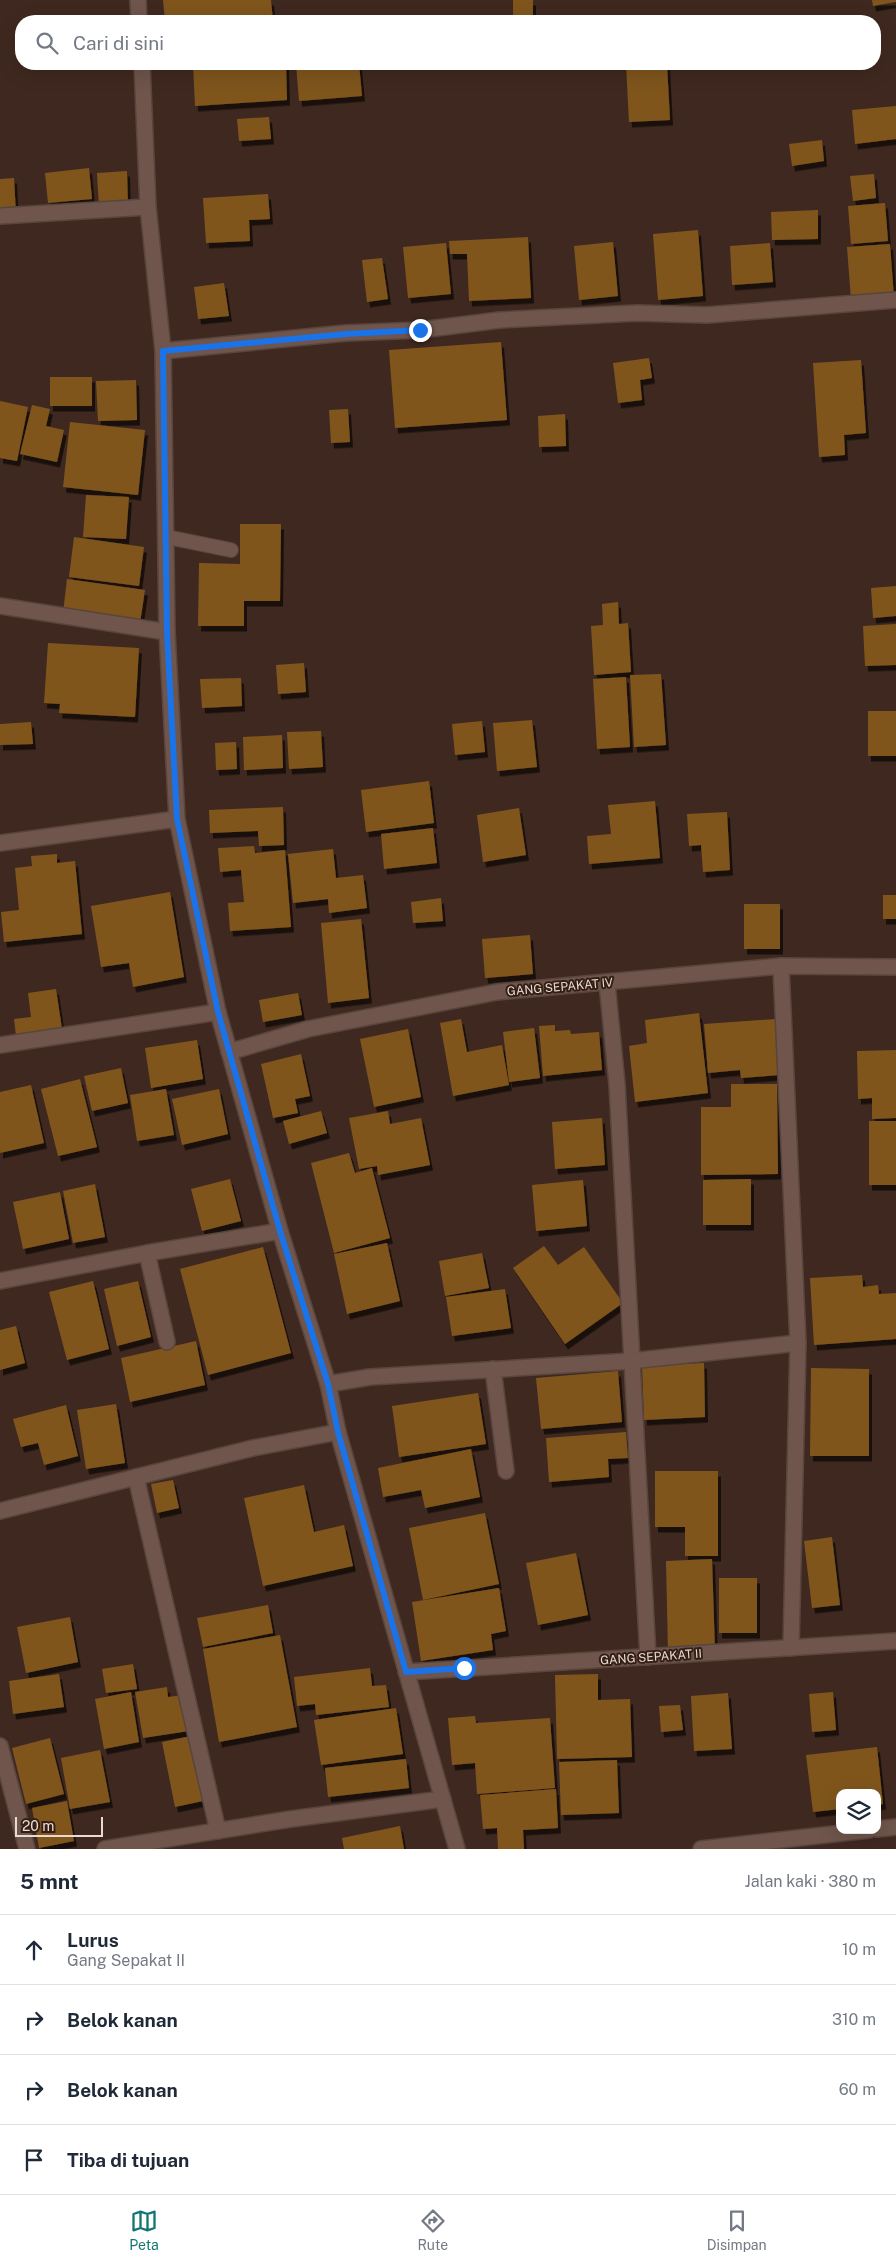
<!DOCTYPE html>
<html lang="id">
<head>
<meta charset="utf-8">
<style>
	:root { --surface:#fff; --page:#f2f2f3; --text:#1f2937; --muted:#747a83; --line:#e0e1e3; --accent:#127670 }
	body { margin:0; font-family:"Public Sans",sans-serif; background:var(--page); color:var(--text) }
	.controls { position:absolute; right:15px; bottom:15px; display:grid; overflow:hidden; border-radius:10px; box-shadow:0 5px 20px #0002 }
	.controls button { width:45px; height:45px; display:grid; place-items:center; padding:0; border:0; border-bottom:1px solid var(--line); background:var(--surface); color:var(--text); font:25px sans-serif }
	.scale { position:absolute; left:15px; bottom:12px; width:88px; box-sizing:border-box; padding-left:5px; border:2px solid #eadad4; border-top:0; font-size:14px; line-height:18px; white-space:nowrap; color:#eadad4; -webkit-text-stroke:4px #341f15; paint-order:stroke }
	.stop { position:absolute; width:15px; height:15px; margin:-11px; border:4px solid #1a73e8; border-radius:50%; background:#fff }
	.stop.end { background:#1a73e8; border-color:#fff; box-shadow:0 1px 5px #0008 }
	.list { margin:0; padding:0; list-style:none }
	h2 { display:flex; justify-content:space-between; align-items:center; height:65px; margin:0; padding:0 20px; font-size:21px }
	h2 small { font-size:16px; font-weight:400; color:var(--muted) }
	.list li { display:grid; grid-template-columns:32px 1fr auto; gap:15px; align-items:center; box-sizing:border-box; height:70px; padding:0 20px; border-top:1px solid var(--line) }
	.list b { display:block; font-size:19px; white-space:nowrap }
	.list p { margin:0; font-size:16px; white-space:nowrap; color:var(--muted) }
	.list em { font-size:16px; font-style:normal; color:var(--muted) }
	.icon { flex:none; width:28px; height:28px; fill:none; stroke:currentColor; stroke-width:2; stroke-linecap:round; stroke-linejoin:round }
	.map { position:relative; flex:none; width:896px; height:1849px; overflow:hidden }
	.search { position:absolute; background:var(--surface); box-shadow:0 5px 20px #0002; left:15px; right:15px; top:15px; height:55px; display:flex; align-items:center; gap:12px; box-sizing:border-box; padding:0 18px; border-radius:20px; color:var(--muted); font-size:19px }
	.sheet { height:345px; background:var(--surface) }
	nav { display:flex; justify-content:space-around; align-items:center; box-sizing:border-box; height:70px; border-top:1px solid var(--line); background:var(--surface); font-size:14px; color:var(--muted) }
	nav a { display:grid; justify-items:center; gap:2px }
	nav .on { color:var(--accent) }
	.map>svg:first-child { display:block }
	.building { fill:#7f551f; filter:url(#shadow) }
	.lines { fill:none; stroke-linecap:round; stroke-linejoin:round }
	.lane-casing { stroke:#58453d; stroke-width:16 }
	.street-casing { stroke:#58453d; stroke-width:18 }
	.lane { stroke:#6f554b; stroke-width:14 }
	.street { stroke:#6f554b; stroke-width:15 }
	.route { stroke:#1a73e8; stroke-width:6 }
	.labels { text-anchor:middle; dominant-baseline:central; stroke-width:4; stroke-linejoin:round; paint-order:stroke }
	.street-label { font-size:12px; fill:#eadad4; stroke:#341f15 }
</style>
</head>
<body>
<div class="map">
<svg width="896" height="1849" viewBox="0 0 896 1849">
	<defs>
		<filter id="shadow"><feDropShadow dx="3" dy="5.5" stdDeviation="0" flood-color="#0009"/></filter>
	</defs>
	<rect width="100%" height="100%" fill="#3f281f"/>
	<g class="building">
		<path d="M163,0H271L273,21H165Z"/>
		<rect x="513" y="0" width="20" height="21"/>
		<path d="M872,0H896V2L873,6Z"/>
		<path d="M193,64H286L287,100L195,106Z"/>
		<path d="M296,64H359L362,96L299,101Z"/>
		<path d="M626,64H667L670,120L629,122Z"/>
		<path d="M896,106V139L855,144L852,110Z"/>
		<path d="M269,117L271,139L239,141L237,119Z"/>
		<path d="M822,140L824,161L792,166L789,144Z"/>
		<path d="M89,168L92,199L48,203L45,173Z"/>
		<path d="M127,171L128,205L99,207L97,173Z"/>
		<path d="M874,174L876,198L853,201L850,176Z"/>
		<path d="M14,178L16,214L0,215V179Z"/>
		<path d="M268,194L270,219L249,220L250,241L206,243L203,198Z"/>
		<path d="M885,203L888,241L851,244L848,206Z"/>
		<path d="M818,210V239L772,240L771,212Z"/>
		<path d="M698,230L703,296L658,300L653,234Z"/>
		<path d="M528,237L531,298L469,301L467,254H450L449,241Z"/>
		<path d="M613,242L618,296L579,300L574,246Z"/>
		<path d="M446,243L451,294L408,298L403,247Z"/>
		<path d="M770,243L773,282L732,285L730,246Z"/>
		<path d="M890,244L894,297L851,300L847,247Z"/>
		<path d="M382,258L388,299L367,302L362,260Z"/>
		<path d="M224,283L229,316L198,319L194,287Z"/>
		<path d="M501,342L507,420L395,428L389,350Z"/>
		<path d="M649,358L652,378L640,380L642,400L618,403L613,363Z"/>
		<path d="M861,360L866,433L844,435L845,455L819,457L813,363Z"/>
		<rect x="50" y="377" width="42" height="29"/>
		<path d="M136,380L137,420L98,421L96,381Z"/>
		<path d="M0,401L28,407L17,461L0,458Z"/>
		<path d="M32,405L50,409L46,426L64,430L57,462L20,454Z"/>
		<path d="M348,409L350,442L331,443L329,410Z"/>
		<path d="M565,414L566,446L539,447L538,416Z"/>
		<path d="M70,422L145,430L138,495L63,487Z"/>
		<path d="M86,495L129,497L126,539L83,537Z"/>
		<path d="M240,524H281L280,601H244V626H198L199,563L240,564Z"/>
		<path d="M74,537L144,547L139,586L69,577Z"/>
		<path d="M67,579L145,590L140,623L63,613Z"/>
		<path d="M896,586V616L873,618L871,588Z"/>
		<path d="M618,602L619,624L628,623L631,672L594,675L591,626L603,625L602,604Z"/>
		<path d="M896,624V665L865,666L863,626Z"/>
		<path d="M48,643L139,648L135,717L59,713L60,704L44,703Z"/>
		<path d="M304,663L306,692L278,694L276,665Z"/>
		<path d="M661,674L666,745L634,747L630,675Z"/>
		<path d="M626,677L630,747L597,749L593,679Z"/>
		<path d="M241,678L242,706L202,708L200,679Z"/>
		<rect x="868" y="711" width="28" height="45"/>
		<path d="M532,720L537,767L497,771L493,723Z"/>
		<path d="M482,721L485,752L455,755L452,724Z"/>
		<path d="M31,722L33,744L0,745V724Z"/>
		<path d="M321,731L323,767L289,769L287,732Z"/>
		<path d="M282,735L283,768L244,770L243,737Z"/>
		<path d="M236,742L237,769L216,770L215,743Z"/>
		<path d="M429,781L434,823L366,832L361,790Z"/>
		<path d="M655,801L660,858L589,864L587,836L611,834L608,805Z"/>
		<path d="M283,807L284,845L259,846L258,831L210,833L209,810Z"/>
		<path d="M519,808L526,855L483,862L477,815Z"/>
		<path d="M727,812L730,870L703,872L701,845L689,846L687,814Z"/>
		<path d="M433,828L437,863L384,869L381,834Z"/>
		<path d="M254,846L255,853L285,850L291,927L230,931L228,903L244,902L241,870L220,872L218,848Z"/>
		<path d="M333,849L336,878L363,875L367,908L329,913L328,899L293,903L288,854Z"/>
		<path d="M57,854V863L75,861L82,934L4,942L1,912L19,910L15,868L32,866L31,856Z"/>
		<path d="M170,892L184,977L133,987L129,963L101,967L91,906Z"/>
		<rect x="883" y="895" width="13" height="24"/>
		<path d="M441,898L443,921L413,923L411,902Z"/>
		<rect x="744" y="904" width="36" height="45"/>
		<path d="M361,919L369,998L328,1003L321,923Z"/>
		<path d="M530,935L533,974L485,978L482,939Z"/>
		<path d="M56,989L62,1029L16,1036L14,1019L31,1017L28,993Z"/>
		<path d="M298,993L302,1015L263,1022L259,1000Z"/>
		<path d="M699,1013L708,1093L635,1102L629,1046L647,1043L645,1020Z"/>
		<path d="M461,1019L467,1052L502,1045L509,1085L453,1096L440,1023Z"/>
		<path d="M776,1019L779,1075L741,1078L740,1070L708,1073L704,1024Z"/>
		<path d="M555,1025V1031L570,1030L571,1034L599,1032L602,1070L543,1076L539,1026Z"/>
		<path d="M534,1028L540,1078L509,1082L503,1032Z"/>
		<path d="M408,1029L421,1097L374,1107L360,1039Z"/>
		<path d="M197,1040L203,1079L151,1088L145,1048Z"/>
		<path d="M896,1050V1118L872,1119V1098L858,1099L857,1051Z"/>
		<path d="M301,1054L310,1096L295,1099L298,1113L273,1118L261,1064Z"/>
		<path d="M121,1068L128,1103L92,1111L84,1076Z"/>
		<path d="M80,1079L97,1147L58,1156L41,1089Z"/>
		<path d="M731,1084H777L778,1174L701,1175V1107H731Z"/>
		<path d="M31,1085L44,1143L0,1153V1092Z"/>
		<path d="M166,1089L174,1135L137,1141L130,1095Z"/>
		<path d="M219,1089L228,1134L182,1145L172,1099Z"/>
		<path d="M321,1111L327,1133L289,1144L283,1121Z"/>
		<path d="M388,1111L390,1124L421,1118L430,1165L378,1175L377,1166L359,1169L349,1118Z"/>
		<path d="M602,1118L605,1165L555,1169L552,1122Z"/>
		<rect x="869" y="1121" width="27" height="64"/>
		<path d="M349,1153L355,1173L372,1168L390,1238L334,1253L311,1163Z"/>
		<path d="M230,1179L241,1221L202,1231L191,1189Z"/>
		<path d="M751,1179V1225H703V1180Z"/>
		<path d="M583,1180L587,1226L536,1231L532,1185Z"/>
		<path d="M95,1184L105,1237L73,1243L63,1191Z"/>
		<path d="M60,1192L69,1239L23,1249L13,1202Z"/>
		<path d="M387,1243L400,1301L347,1314L334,1254Z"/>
		<path d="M544,1246L558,1265L584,1247L623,1303L565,1344L513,1268Z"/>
		<path d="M263,1247L291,1353L208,1375L180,1269Z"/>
		<path d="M482,1253L489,1288L445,1296L439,1261Z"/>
		<path d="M862,1275L863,1287L878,1285L879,1294L896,1293V1339L814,1345L810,1278Z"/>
		<path d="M93,1281L109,1349L67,1360L49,1292Z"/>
		<path d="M138,1281L151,1337L117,1346L104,1289Z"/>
		<path d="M505,1289L511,1328L452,1336L446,1297Z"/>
		<path d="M16,1326L25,1363L0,1370V1330Z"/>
		<path d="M196,1341L205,1385L130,1402L121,1358Z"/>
		<path d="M704,1363L705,1417L644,1420L642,1366Z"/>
		<path d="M811,1368L869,1369V1456H810Z"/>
		<path d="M618,1371L622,1422L541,1429L536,1378Z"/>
		<path d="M478,1393L486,1444L399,1457L392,1406Z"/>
		<path d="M116,1404L125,1463L86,1469L77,1410Z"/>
		<path d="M66,1405L78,1456L44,1465L38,1443L21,1447L13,1419Z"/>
		<path d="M626,1432L628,1458L608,1459L609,1477L549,1482L546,1438Z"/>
		<path d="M471,1449L480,1497L425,1508L421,1490L383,1497L378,1468Z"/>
		<path d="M655,1471H718V1556H685V1527H655Z"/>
		<path d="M173,1480L179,1508L157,1513L151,1484Z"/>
		<path d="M304,1485L314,1532L344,1525L353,1566L263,1586L244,1498Z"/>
		<path d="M485,1513L499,1584L423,1600L409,1528Z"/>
		<path d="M832,1537L840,1605L812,1608L804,1541Z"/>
		<path d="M576,1553L588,1615L538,1625L526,1563Z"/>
		<path d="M712,1559L715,1651L668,1652L666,1561Z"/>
		<rect x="719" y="1578" width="38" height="55"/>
		<path d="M499,1588L506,1631L491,1634L493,1650L421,1661L412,1602Z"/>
		<path d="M268,1605L273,1633L203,1647L197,1618Z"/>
		<path d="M70,1617L78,1662L26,1673L17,1627Z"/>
		<path d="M280,1635L297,1727L219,1742L203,1649Z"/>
		<path d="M133,1664L137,1689L106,1693L102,1669Z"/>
		<path d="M370,1668L372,1686L386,1685L389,1707L316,1715L315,1704L297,1706L294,1677Z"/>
		<path d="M59,1674L64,1707L13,1714L9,1681Z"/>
		<path d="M598,1674V1700L630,1699L632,1757L557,1759L555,1675Z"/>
		<path d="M167,1687L168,1697L184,1695L189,1731L143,1738L135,1692Z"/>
		<path d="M131,1692L139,1742L104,1749L95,1699Z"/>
		<path d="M833,1692L836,1730L812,1732L809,1694Z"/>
		<path d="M728,1693L732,1749L694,1751L691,1696Z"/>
		<path d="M680,1705L683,1730L661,1732L659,1706Z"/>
		<path d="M396,1708L403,1754L321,1765L314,1720Z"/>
		<path d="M475,1716L476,1723L550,1718L555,1788L477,1794L475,1763L452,1765L448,1718Z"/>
		<path d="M191,1736L203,1801L175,1807L162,1742Z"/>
		<path d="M50,1738L64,1794L26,1804L12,1748Z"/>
		<path d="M877,1747L883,1804L877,1805V1793H840V1809L813,1812L806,1755Z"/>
		<path d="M100,1750L110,1802L70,1809L61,1758Z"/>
		<path d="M406,1759L409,1788L328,1797L325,1768Z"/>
		<path d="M617,1760L619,1813L561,1815L559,1762Z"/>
		<path d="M556,1789L558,1828L523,1830L524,1849H498L497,1828L483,1829L480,1795Z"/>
		<path d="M67,1801L74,1841L39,1848L32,1808Z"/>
		<path d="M400,1826L404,1849H344L342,1838Z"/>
	</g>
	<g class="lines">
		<g class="lane-casing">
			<path id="lane" d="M167,537L231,550"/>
		</g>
		<g class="street-casing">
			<g id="street">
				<path d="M138,0L139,21"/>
				<path d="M142,64L148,207L163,351L167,632L177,819L218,1012L280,1231L328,1384L338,1432L457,1849"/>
				<path d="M0,216L148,207"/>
				<path d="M163,351L346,333L420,330L500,320L637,313L707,315L896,300"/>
				<path d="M0,606L167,632"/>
				<path d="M0,843L177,819"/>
				<path d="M781,966L798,1343L791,1648"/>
				<path d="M607,983L617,1084L648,1657"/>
				<path d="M0,1045L218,1012"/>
				<path d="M229,1052L308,1029L497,992L781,966L896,967"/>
				<path d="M147,1253L167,1342"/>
				<path d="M0,1281L147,1253L280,1231"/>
				<path d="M493,1369L506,1471"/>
				<path d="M328,1384L370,1377L631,1361L798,1343"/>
				<path d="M136,1477L218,1831"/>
				<path d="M0,1511L253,1448L338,1432"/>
				<path d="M406,1672L896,1641"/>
				<path d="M0,1746L27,1849"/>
				<path d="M877,1829L896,1827"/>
				<path d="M105,1849L291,1819L443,1799"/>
				<path d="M701,1849L869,1830"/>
			</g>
		</g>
		<use href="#lane" class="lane"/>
		<use href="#street" class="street"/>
	</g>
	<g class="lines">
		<path class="route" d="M420,330L346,334L163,351L167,632L177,819L218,1012L280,1231L328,1384L338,1432L406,1672L464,1668"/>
	</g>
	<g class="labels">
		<g class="street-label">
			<text transform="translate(560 987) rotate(-5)">GANG SEPAKAT IV</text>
			<text transform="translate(651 1657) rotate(-4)">GANG SEPAKAT II</text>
		</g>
	</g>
</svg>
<div class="controls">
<button><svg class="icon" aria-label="layers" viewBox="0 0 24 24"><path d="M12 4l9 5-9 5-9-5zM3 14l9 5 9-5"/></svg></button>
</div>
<div class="scale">20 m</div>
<div class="stop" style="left:464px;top:1668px"></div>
<div class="stop end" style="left:420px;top:330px"></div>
<div class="search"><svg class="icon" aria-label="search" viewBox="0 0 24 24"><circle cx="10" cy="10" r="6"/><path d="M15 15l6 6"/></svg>Cari di sini</div>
</div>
<section class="sheet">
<h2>5 mnt<small>Jalan kaki · 380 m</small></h2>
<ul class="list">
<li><svg class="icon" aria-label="ahead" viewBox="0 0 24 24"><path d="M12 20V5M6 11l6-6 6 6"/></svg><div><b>Lurus</b><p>Gang Sepakat II</p></div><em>10 m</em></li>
<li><svg class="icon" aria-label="right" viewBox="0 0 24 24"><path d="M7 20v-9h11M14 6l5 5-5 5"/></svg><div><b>Belok kanan</b></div><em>310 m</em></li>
<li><svg class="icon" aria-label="right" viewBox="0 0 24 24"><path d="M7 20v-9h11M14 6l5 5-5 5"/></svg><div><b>Belok kanan</b></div><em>60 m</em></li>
<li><svg class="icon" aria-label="arrive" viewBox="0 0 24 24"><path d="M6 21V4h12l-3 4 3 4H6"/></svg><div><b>Tiba di tujuan</b></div></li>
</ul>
</section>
<nav>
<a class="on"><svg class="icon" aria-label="map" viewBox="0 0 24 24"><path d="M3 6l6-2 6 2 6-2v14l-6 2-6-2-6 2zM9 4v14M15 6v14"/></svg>Peta</a>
<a><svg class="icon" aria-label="directions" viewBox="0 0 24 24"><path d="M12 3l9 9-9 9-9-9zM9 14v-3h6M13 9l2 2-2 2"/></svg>Rute</a>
<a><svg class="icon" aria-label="saved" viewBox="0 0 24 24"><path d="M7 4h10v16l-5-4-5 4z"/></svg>Disimpan</a>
</nav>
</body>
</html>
